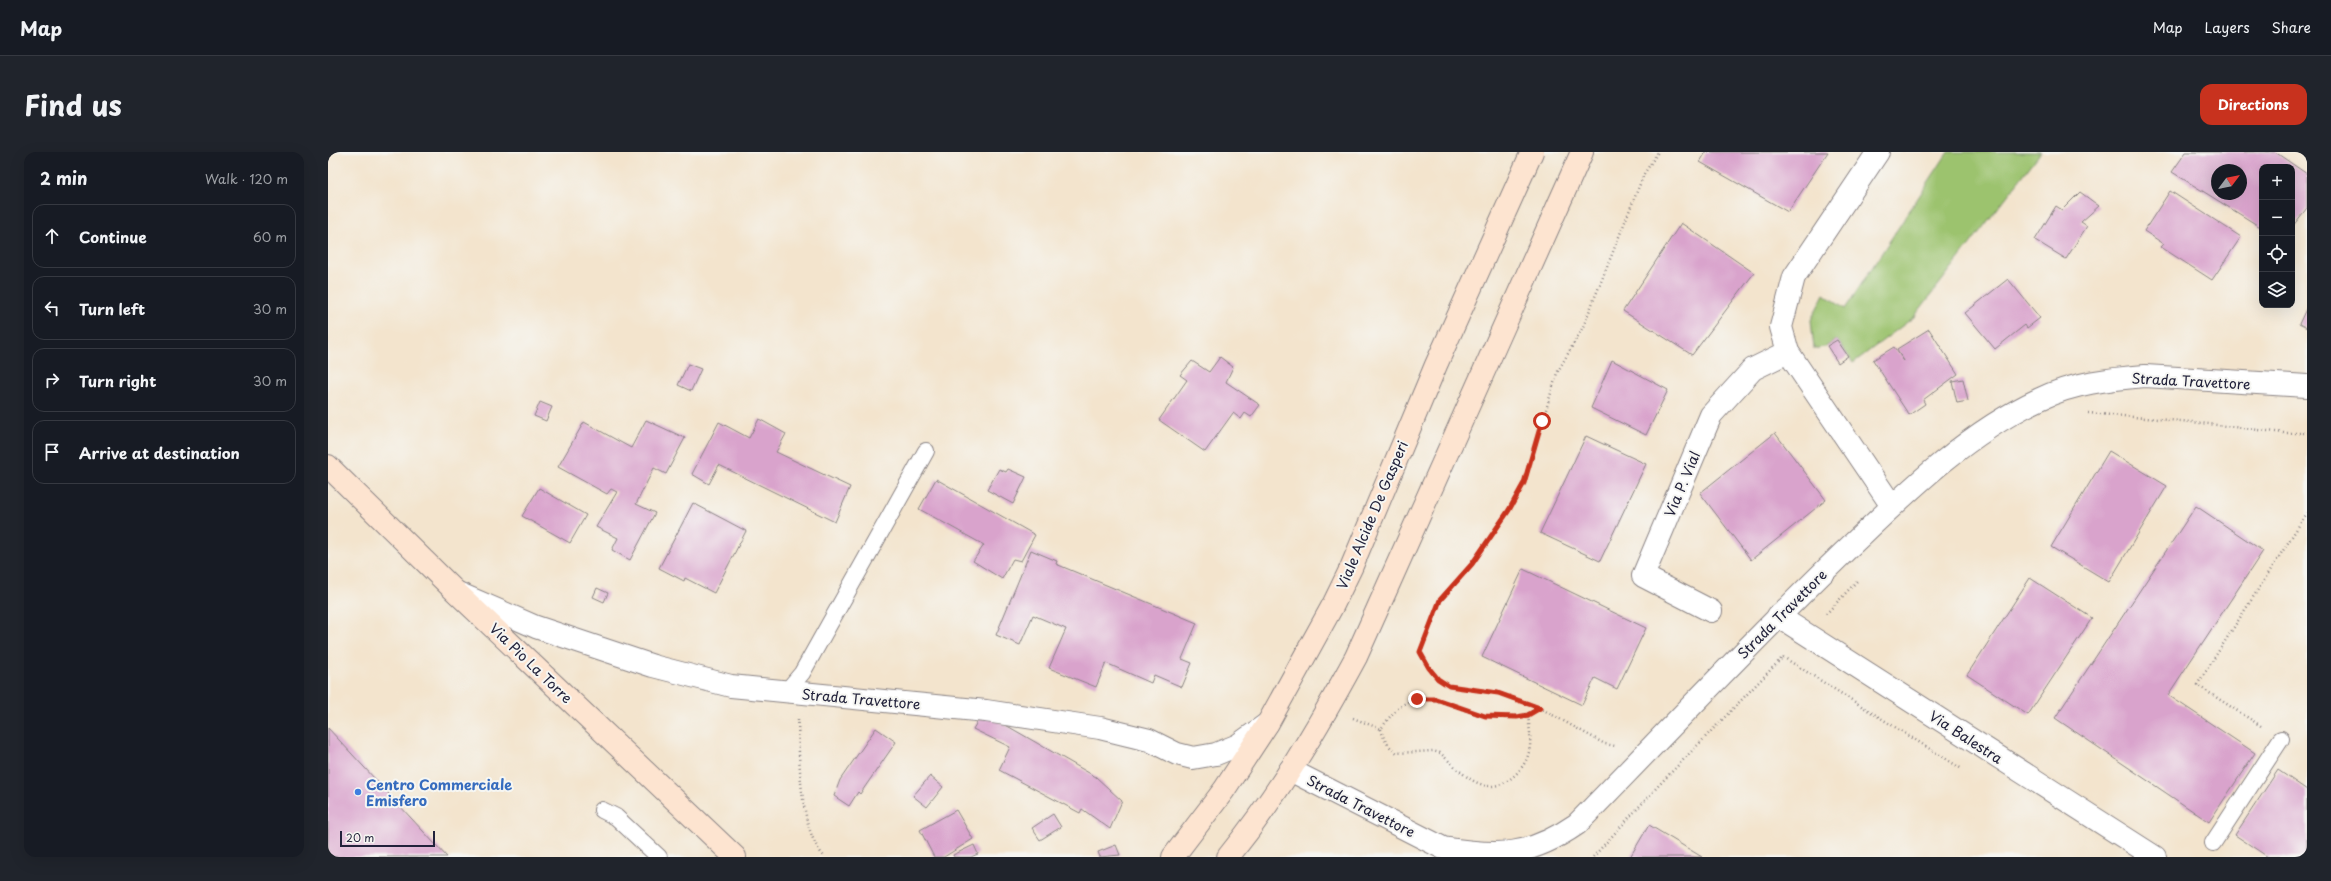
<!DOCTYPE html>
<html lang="en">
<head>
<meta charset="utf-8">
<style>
	:root { --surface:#171b24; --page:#20242c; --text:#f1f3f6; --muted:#9ea1a6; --line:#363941; --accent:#c8321e }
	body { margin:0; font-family:"Playpen Sans",sans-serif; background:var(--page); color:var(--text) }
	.controls { position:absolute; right:12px; top:12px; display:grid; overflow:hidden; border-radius:8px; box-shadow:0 4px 16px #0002 }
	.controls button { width:36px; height:36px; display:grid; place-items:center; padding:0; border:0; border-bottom:1px solid var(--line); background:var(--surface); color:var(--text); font:20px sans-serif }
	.compass { position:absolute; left:1883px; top:12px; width:36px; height:36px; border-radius:50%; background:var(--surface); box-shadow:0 4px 16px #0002; rotate:58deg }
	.scale { position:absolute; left:12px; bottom:10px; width:95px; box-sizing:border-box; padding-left:4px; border:2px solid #22223b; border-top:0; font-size:11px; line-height:14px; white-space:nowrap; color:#22223b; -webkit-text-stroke:3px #f6f6f2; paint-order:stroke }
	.stop { position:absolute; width:12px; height:12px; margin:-9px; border:3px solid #c8321e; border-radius:50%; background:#fff }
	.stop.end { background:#c8321e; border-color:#fff; box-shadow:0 1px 4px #0008 }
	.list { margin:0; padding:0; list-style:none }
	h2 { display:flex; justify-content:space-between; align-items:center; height:52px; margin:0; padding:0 16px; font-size:17px }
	h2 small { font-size:13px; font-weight:400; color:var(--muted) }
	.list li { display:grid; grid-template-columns:26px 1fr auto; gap:12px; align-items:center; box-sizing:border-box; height:64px; margin:0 8px 8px; padding:0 8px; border:1px solid var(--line); border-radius:12px }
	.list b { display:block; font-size:15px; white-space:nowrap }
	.list em { font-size:13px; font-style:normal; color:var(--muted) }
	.icon { flex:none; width:22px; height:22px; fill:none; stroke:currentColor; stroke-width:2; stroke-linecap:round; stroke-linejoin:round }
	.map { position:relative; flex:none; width:1979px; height:705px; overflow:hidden; border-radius:12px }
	header { display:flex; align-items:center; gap:24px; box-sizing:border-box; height:56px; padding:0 20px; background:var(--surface); border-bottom:1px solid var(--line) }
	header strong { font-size:19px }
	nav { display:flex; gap:22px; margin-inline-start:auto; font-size:14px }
	.intro { display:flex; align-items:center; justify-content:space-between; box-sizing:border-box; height:96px; padding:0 24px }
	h1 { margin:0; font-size:28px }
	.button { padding:10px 18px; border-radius:12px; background:var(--accent); color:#fff; font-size:14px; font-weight:700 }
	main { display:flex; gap:24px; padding:0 24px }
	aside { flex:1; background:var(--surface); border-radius:12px; box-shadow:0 4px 16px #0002 }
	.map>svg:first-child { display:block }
	.green { fill:#9cc36e; stroke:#5f7254 }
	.building { fill:#d9a3cc; fill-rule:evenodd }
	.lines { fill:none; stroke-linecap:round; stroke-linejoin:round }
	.lane-casing { stroke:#8a8384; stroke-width:18 }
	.street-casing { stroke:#8a8384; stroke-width:24 }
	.secondary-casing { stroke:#8a8384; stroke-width:24 }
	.path { stroke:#8a8384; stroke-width:2.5; stroke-dasharray:1 3; stroke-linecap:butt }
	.lane { stroke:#fff; stroke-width:16 }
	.street { stroke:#fff; stroke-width:22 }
	.secondary { stroke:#fde4d0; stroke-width:22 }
	.route { stroke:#c8321e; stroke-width:5 }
	.shop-dot { fill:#3f7fe0; stroke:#f6f6f2; stroke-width:1.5 }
	.labels { text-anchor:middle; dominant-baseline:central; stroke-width:4; stroke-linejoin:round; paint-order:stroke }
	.street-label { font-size:14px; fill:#22223b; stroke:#f6f6f2 }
	.shop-label { font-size:14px; font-weight:bold; fill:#366cbe; stroke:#f6f6f2; text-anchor:start }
</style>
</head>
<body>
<header>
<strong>Map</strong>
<nav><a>Map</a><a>Layers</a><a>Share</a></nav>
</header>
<div class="intro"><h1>Find us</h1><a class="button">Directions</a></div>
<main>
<aside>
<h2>2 min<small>Walk · 120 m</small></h2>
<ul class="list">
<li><svg class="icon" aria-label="ahead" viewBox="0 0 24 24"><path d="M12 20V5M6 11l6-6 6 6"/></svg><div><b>Continue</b></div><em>60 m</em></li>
<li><svg class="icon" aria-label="left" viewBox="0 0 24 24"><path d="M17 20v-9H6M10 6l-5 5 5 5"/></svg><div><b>Turn left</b></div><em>30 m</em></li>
<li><svg class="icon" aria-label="right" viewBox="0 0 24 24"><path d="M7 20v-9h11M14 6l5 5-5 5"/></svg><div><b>Turn right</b></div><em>30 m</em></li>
<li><svg class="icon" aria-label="arrive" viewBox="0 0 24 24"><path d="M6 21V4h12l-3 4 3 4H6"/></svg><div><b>Arrive at destination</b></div></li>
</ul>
</aside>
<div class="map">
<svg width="1979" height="705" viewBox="0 0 1979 705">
	<rect width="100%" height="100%" fill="#f6f6f2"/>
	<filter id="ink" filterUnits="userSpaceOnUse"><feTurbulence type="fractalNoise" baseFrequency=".025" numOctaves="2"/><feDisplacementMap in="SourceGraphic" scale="8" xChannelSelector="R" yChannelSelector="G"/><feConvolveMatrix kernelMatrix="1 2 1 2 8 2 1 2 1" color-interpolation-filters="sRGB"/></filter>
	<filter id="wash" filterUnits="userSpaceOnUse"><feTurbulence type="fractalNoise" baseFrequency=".012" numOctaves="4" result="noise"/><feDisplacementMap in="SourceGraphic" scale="16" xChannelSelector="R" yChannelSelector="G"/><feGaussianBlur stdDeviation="0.9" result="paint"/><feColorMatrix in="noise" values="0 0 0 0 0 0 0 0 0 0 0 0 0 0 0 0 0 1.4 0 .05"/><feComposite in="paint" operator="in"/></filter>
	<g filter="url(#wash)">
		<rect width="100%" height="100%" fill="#f3e4cd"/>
		<path class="green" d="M1620,0H1713L1586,165L1525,211L1509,188L1499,194L1486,197L1483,168L1496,142L1517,157Z"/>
		<g id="blocks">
			<g class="building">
				<path d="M1378,0H1500L1460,60L1372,10Z"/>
				<path d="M1858,0H1947L1979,22V56L1964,75V15H1934V76L1844,20ZM1889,18H1913V42H1889Z"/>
				<path d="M1842,39L1913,85L1884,128L1833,95L1836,92L1816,79Z"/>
				<path d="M1752,40L1771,54L1753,70L1759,74L1738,107L1707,88L1728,54L1734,58Z"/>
				<path d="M1353,71L1426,121L1364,203L1295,159Z"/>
				<path d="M1680,127L1712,166L1699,176L1697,173L1667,197L1637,161Z"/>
				<path d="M1979,155V176L1971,172Z"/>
				<path d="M1601,177L1630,222L1595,248L1597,252L1581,263L1545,208L1566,195L1576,209L1569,197Z"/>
				<path d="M1509,188L1520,204L1510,211L1499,194Z"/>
				<path d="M892,205L905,215L898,230L932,253L923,265L917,261L913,267L905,261L877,300L831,268L859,228L852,223L864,209L881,220Z"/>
				<path d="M1284,208L1340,238L1318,283L1263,256Z"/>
				<path d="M360,212L373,217L363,239L350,233Z"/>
				<path d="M1635,227L1640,249L1629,251L1624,229Z"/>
				<path d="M212,250L224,255L218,269L206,264Z"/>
				<path d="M431,267L458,282L448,300L522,335L507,370L391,313L381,332L364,322L391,270L421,286Z"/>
				<path d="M318,268L357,286L338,322L326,316L308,352L327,361L302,408L284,398L290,386L268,375L289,340L283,337L279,342L230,315L256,270L303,296Z"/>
				<path d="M1447,281L1498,348L1423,408L1372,341Z"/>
				<path d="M1258,284L1318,312L1272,409L1212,381Z"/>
				<path d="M1781,299L1839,334L1781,430L1723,395Z"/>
				<path d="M671,317L678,320L680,317L698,325L685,352L659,338Z"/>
				<path d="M608,327L707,383L693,409L685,407L674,427L645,409L656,393L591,357Z"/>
				<path d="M211,336L258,363L242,391L194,364Z"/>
				<path d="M365,351L418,379L386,441L357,426L356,429L331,416Z"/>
				<path d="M1868,354L1935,399L1840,543L1927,601L1881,670L1727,566Z"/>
				<path d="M703,398L729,409L728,412L869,471L854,507L864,511L854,535L826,523L823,531L778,511L768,535L721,516L738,477L705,463L692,493L668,483Z"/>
				<path d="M1195,417L1318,476L1289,537L1267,526L1254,553L1154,505Z"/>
				<path d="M1702,426L1764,466L1700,563L1639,523Z"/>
				<path d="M269,436L280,441L276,450L265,445Z"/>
				<path d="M655,560L768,625L794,649L782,677L754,657L752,661L671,618L682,595L645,577Z"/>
				<path d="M0,576L119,705H0Z"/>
				<path d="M548,576L568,590L532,642L530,640L521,654L506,644L512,628Z"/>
				<path d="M1950,618L1979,638V705H1940L1907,683Z"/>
				<path d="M602,624L615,635L599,655L585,644Z"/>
				<path d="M628,658L645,687L616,705H606L592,678Z"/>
				<path d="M725,662L733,675L712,688L704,676Z"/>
				<path d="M1321,673L1374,705H1302Z"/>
				<path d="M646,693L650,702L643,705H626L625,703Z"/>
				<path d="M788,693L792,703L772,705L770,700Z"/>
			</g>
		</g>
	</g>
	<g filter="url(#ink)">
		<use href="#blocks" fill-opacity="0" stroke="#8a8384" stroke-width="1"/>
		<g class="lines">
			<g class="lane-casing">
				<g id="lane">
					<path d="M458,540L474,521L598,299"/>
					<path d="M274,658L288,665L331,705"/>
					<path d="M1885,691L1953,587"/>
				</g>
			</g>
			<g class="street-casing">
				<g id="street">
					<path d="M1550,0L1466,125L1453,175L1460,200L1564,354"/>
					<path d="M130,441L208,475L325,514L403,534L658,559L772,576L821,588L849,602L865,606L888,602L910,593L939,572"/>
					<path d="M1383,459L1315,424L1383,263L1425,217L1460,200"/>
					<path d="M1450,464L1827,705"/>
					<path d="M962,618L1115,696C1171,705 1201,705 1249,672C1337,582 1423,490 1514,402C1574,345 1636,282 1712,247C1745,231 1781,227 1817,224L1979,234"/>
				</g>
			</g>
			<g class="secondary-casing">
				<g id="secondary">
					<path d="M0,314L127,439L407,705"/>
					<path d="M845,705L896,638L940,571L1005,453L1023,416L1108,213L1204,0"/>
					<path d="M900,705C950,643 990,575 1028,505L1254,0"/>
				</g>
			</g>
			<g class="path">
				<path d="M1760,261L1864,270L1956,281H1979"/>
				<path d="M1498,462L1530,428"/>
				<path d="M1455,505L1634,617"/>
				<path d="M1212,556L1170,541L1121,534L1110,527L1101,516L1092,500L1113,448L1144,412L1181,358L1196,331L1229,221L1255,175L1316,22L1330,0"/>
				<path d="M1025,566L1053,577C1082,533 1102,546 1143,560C1165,568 1193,567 1212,556L1277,592L1287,594"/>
				<path d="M470,567C471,603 471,681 497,705"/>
				<path d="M1933,574L1869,533L1979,361"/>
				<path d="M1053,577C1056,589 1060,594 1069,601L1105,599L1112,601C1125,612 1139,629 1156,633C1175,639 1197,618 1201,600C1204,588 1201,575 1200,563"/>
				<path d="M1265,705L1331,633L1455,505"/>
			</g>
			<use href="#lane" class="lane"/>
			<use href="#street" class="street"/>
			<use href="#secondary" class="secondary"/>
		</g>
	</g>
	<g class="lines" filter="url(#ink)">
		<path class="route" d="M1089,547H1108L1157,564L1189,565L1200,563L1212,556L1170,541L1121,534L1110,527L1101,516L1092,500L1112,448L1144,412L1181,358L1196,331L1214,269"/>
	</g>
	<circle class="shop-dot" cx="30" cy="640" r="4"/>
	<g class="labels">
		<g class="street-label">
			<text transform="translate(1863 229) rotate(3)">Strada Travettore</text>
			<text transform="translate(1354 332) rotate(-67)">Via P. Vial</text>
			<text transform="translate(1044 363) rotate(-67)">Viale Alcide De Gasperi</text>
			<text transform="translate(1454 462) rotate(-45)">Strada Travettore</text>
			<text transform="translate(203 511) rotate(44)">Via Pio La Torre</text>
			<text transform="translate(533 547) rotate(5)">Strada Travettore</text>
			<text transform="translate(1638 585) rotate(33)">Via Balestra</text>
			<text transform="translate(1033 654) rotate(27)">Strada Travettore</text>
		</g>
		<g class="shop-label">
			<text x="38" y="632">Centro Commerciale<tspan x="38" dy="16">Emisfero</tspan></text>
		</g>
	</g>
</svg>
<div class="controls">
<button>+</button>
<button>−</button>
<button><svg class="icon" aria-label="locate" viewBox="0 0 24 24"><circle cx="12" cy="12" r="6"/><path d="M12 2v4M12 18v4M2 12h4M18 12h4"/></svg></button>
<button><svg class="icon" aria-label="layers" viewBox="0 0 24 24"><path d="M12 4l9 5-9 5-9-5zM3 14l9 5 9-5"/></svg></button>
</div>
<svg class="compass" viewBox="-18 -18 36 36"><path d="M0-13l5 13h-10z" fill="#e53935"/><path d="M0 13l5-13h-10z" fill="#9ea1a6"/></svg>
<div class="scale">20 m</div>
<div class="stop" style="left:1214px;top:269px"></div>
<div class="stop end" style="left:1089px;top:547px"></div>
</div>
</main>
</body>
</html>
